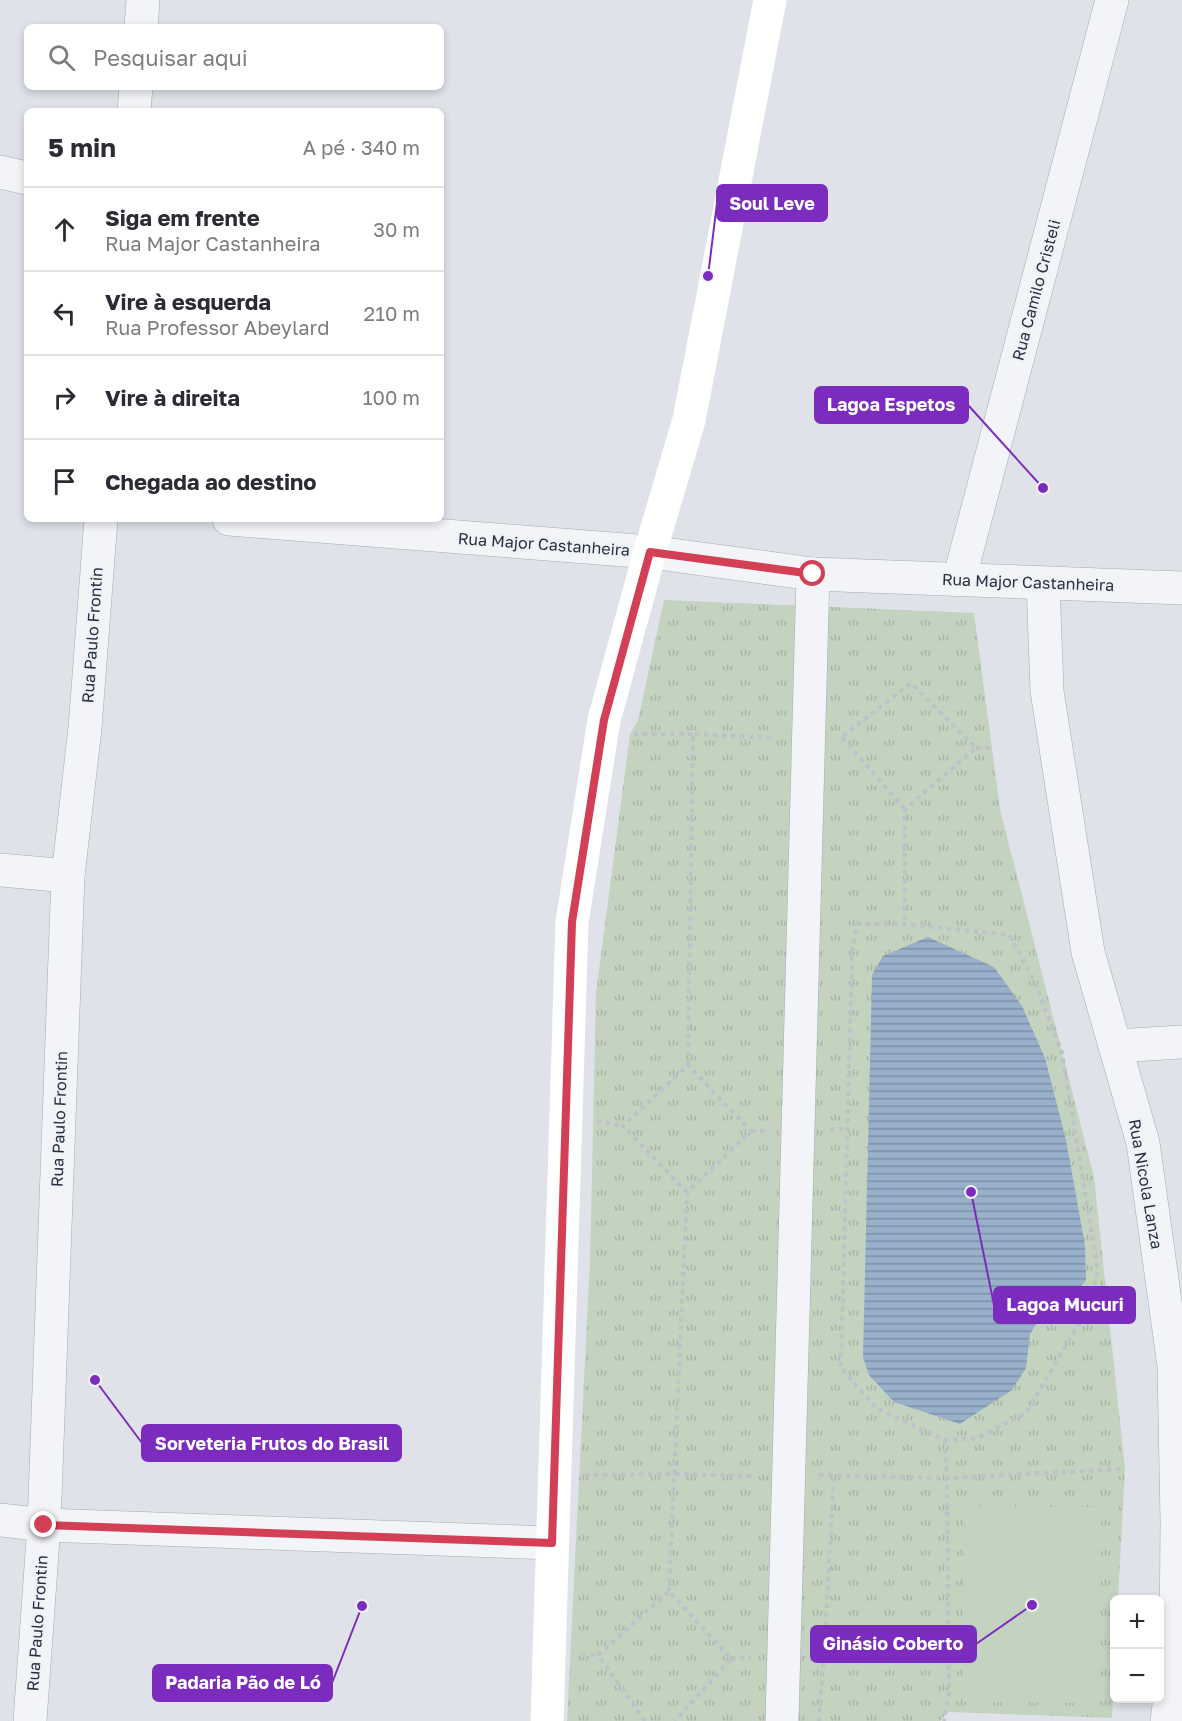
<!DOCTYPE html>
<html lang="pt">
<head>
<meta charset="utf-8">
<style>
	:root { --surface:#fff; --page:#f7f7f7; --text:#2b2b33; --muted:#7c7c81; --line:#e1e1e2 }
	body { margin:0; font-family:"Golos Text",sans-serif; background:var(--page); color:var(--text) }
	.controls { position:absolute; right:18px; bottom:18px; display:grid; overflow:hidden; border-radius:9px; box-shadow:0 3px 9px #0003 }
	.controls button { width:54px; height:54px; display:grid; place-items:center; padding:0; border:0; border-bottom:2px solid var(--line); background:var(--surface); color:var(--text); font:30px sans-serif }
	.stop { position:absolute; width:18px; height:18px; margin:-14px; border:4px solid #d33f54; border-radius:50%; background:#fff }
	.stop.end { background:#d33f54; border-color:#fff; box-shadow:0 2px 6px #0008 }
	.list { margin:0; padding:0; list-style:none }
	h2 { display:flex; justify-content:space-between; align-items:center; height:78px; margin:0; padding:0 24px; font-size:26px }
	h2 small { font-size:20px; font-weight:400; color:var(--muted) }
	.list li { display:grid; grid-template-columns:39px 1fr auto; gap:18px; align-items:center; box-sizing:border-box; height:84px; padding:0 24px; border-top:2px solid var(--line) }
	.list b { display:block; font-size:22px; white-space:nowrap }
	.list p { margin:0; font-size:20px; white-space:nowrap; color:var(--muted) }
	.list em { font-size:20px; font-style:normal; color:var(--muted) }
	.icon { flex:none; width:33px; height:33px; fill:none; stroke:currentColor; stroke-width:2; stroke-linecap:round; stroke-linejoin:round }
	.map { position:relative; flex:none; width:1182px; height:1721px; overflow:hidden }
	.search { position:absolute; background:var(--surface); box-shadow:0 3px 9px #0003; left:24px; top:24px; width:420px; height:66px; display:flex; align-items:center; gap:15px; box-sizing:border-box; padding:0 21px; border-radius:9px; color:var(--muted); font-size:22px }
	.panel { position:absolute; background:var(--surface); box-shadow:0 3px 9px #0003; left:24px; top:108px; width:420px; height:414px; border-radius:9px }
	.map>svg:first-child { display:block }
	.grass { fill:url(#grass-tufts) }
	.park { fill:#c4d3c0 }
	.water { fill:url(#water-rules) }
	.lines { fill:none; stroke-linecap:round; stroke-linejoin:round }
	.street-casing { stroke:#a4aab3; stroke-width:34 }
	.path { stroke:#bdc1c8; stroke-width:4; stroke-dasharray:4.5 4.5; stroke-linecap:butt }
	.street { stroke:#f2f4f7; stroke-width:33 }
	.secondary { stroke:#fff; stroke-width:33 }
	.route { stroke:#d33f54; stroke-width:8 }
	.labels { text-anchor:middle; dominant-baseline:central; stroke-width:4.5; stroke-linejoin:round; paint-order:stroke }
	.street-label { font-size:16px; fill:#273041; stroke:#eff2f6 }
	.leader { fill:none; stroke:#7b2cbf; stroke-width:2 }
	.callout-dot { fill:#7b2cbf; stroke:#eff2f6; stroke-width:2 }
	.callout { fill:#7b2cbf; stroke:#7b2cbf; stroke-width:2 }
	.callout-label { font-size:18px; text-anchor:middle; font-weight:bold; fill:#fff }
</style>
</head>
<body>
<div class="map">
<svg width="1182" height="1721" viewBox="0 0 1182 1721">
	<defs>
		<pattern id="grass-tufts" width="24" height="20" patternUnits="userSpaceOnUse" patternTransform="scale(1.5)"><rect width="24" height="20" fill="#c4d3c0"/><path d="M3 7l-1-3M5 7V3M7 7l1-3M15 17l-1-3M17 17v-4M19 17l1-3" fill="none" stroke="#a8b5a6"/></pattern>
		<pattern id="water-rules" width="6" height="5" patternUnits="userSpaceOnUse" patternTransform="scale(1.5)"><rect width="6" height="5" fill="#98b0ca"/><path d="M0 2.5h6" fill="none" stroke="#7c90a6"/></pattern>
	</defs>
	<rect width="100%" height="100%" fill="#dfe3e9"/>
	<path class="grass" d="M664,600L974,613L1000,809L1094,1177L1125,1469L1118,1599L1114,1600V1677L1112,1718L948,1712L940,1721H567L590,1261L596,993L630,734L638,720Z"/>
	<path class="park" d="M965,1506L1101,1507L1100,1703L963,1702Z"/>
	<path class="water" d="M928,937L994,967L1022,1006L1045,1058L1066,1140L1085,1245L1086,1280L1071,1301L1040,1318L1030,1334L1026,1368L1012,1390L960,1424L894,1402L869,1375L863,1357L872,975L883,956Z"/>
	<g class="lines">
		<g class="street-casing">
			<g id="street">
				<path d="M141,27L143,0"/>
				<path d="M134,111L136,87"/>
				<path d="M0,172L27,178"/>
				<path d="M229,519L650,552L813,574L1182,588"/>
				<path d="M959,580L1112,0"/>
				<path d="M1043,583L1047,691L1088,952L1143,1143L1174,1366L1177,1521L1176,1649L1167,1721"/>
				<path d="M0,870L68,876"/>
				<path d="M1115,1046L1182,1042"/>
				<path d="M0,1520L44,1525L552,1543"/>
				<path d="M30,1721L44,1525L68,876L85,728L101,519"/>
				<path d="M782,1721L813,574"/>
			</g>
		</g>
		<g class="path">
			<path d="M634,734H693"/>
			<path d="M843,736L911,683L976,748L905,809V924"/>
			<path d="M842,738L905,809"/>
			<path d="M976,748H992"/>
			<path d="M857,924H905L1009,935L1034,980L1062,1053L1098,1271L1086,1312L1026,1413L977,1438L945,1440L876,1408L841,1368L852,953Z"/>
			<path d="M688,1065L693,734L776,738"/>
			<path d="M597,1121L623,1126"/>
			<path d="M830,1129H848"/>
			<path d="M751,1131H765"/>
			<path d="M945,1440L947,1478L1125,1469"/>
			<path d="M585,1475L674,1474L755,1476"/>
			<path d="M819,1475L947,1478L949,1692L944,1721"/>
			<path d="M669,1591L687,1192L751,1131L688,1065L623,1126L687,1192"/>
			<path d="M824,1653L834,1475"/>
			<path d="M816,1654L824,1653L819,1721"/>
			<path d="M581,1655H598"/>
			<path d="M731,1659L751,1657"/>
			<path d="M645,1721L598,1655L669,1591L731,1659L675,1721"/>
		</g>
		<use href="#street" class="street"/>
		<path class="secondary" d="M547,1721L572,922L604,720L650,552L689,420L770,0"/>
	</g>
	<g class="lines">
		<path class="route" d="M44,1525L552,1543L572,922L604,720L650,552L813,574"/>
	</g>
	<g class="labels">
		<g class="street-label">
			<text transform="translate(1036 290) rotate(-75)">Rua Camilo Cristeli</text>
			<text transform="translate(544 544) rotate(4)">Rua Major Castanheira</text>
			<text transform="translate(1028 582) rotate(2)">Rua Major Castanheira</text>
			<text transform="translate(92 635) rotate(-86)">Rua Paulo Frontin</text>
			<text transform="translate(59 1119) rotate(-88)">Rua Paulo Frontin</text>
			<text transform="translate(1146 1184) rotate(80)">Rua Nicola Lanza</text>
			<text transform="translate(37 1623) rotate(-86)">Rua Paulo Frontin</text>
		</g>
	</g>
	<path class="leader" d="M708 276L717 203M1043 488L968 405M971 1192L994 1305M95 1380L142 1443M1032 1605L976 1644M362 1606L332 1683"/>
	<g class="callout-dot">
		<circle cx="708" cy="276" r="6"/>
		<circle cx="1043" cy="488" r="6"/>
		<circle cx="971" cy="1192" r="6"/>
		<circle cx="95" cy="1380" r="6"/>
		<circle cx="1032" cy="1605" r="6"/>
		<circle cx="362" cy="1606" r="6"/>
	</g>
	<g class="callout">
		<rect x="717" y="185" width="110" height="36" rx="6"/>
		<rect x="815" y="387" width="153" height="36" rx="6"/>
		<rect x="994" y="1287" width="141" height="36" rx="6"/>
		<rect x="142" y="1425" width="259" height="36" rx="6"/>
		<rect x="811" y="1626" width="165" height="36" rx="6"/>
		<rect x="153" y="1665" width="179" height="36" rx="6"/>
	</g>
	<g class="callout-label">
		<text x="772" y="210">Soul Leve</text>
		<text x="891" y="411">Lagoa Espetos</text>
		<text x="1065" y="1311">Lagoa Mucuri</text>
		<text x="272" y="1450">Sorveteria Frutos do Brasil</text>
		<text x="893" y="1650">Ginásio Coberto</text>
		<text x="243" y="1689">Padaria Pão de Ló</text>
	</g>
</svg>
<div class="controls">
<button>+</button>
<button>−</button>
</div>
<div class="stop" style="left:813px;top:574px"></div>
<div class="stop end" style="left:44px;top:1525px"></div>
<div class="search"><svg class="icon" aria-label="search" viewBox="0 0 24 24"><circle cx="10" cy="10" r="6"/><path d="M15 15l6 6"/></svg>Pesquisar aqui</div>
<section class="panel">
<h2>5 min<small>A pé · 340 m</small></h2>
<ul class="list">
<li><svg class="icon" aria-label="ahead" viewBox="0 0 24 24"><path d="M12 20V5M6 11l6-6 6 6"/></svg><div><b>Siga em frente</b><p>Rua Major Castanheira</p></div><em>30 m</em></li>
<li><svg class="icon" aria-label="left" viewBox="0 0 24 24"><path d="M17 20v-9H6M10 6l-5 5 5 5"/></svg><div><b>Vire à esquerda</b><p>Rua Professor Abeylard</p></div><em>210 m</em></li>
<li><svg class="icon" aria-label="right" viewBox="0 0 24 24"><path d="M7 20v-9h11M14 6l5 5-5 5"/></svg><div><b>Vire à direita</b></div><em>100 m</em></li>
<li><svg class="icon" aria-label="arrive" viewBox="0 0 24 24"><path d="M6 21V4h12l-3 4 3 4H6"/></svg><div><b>Chegada ao destino</b></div></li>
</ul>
</section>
</div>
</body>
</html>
